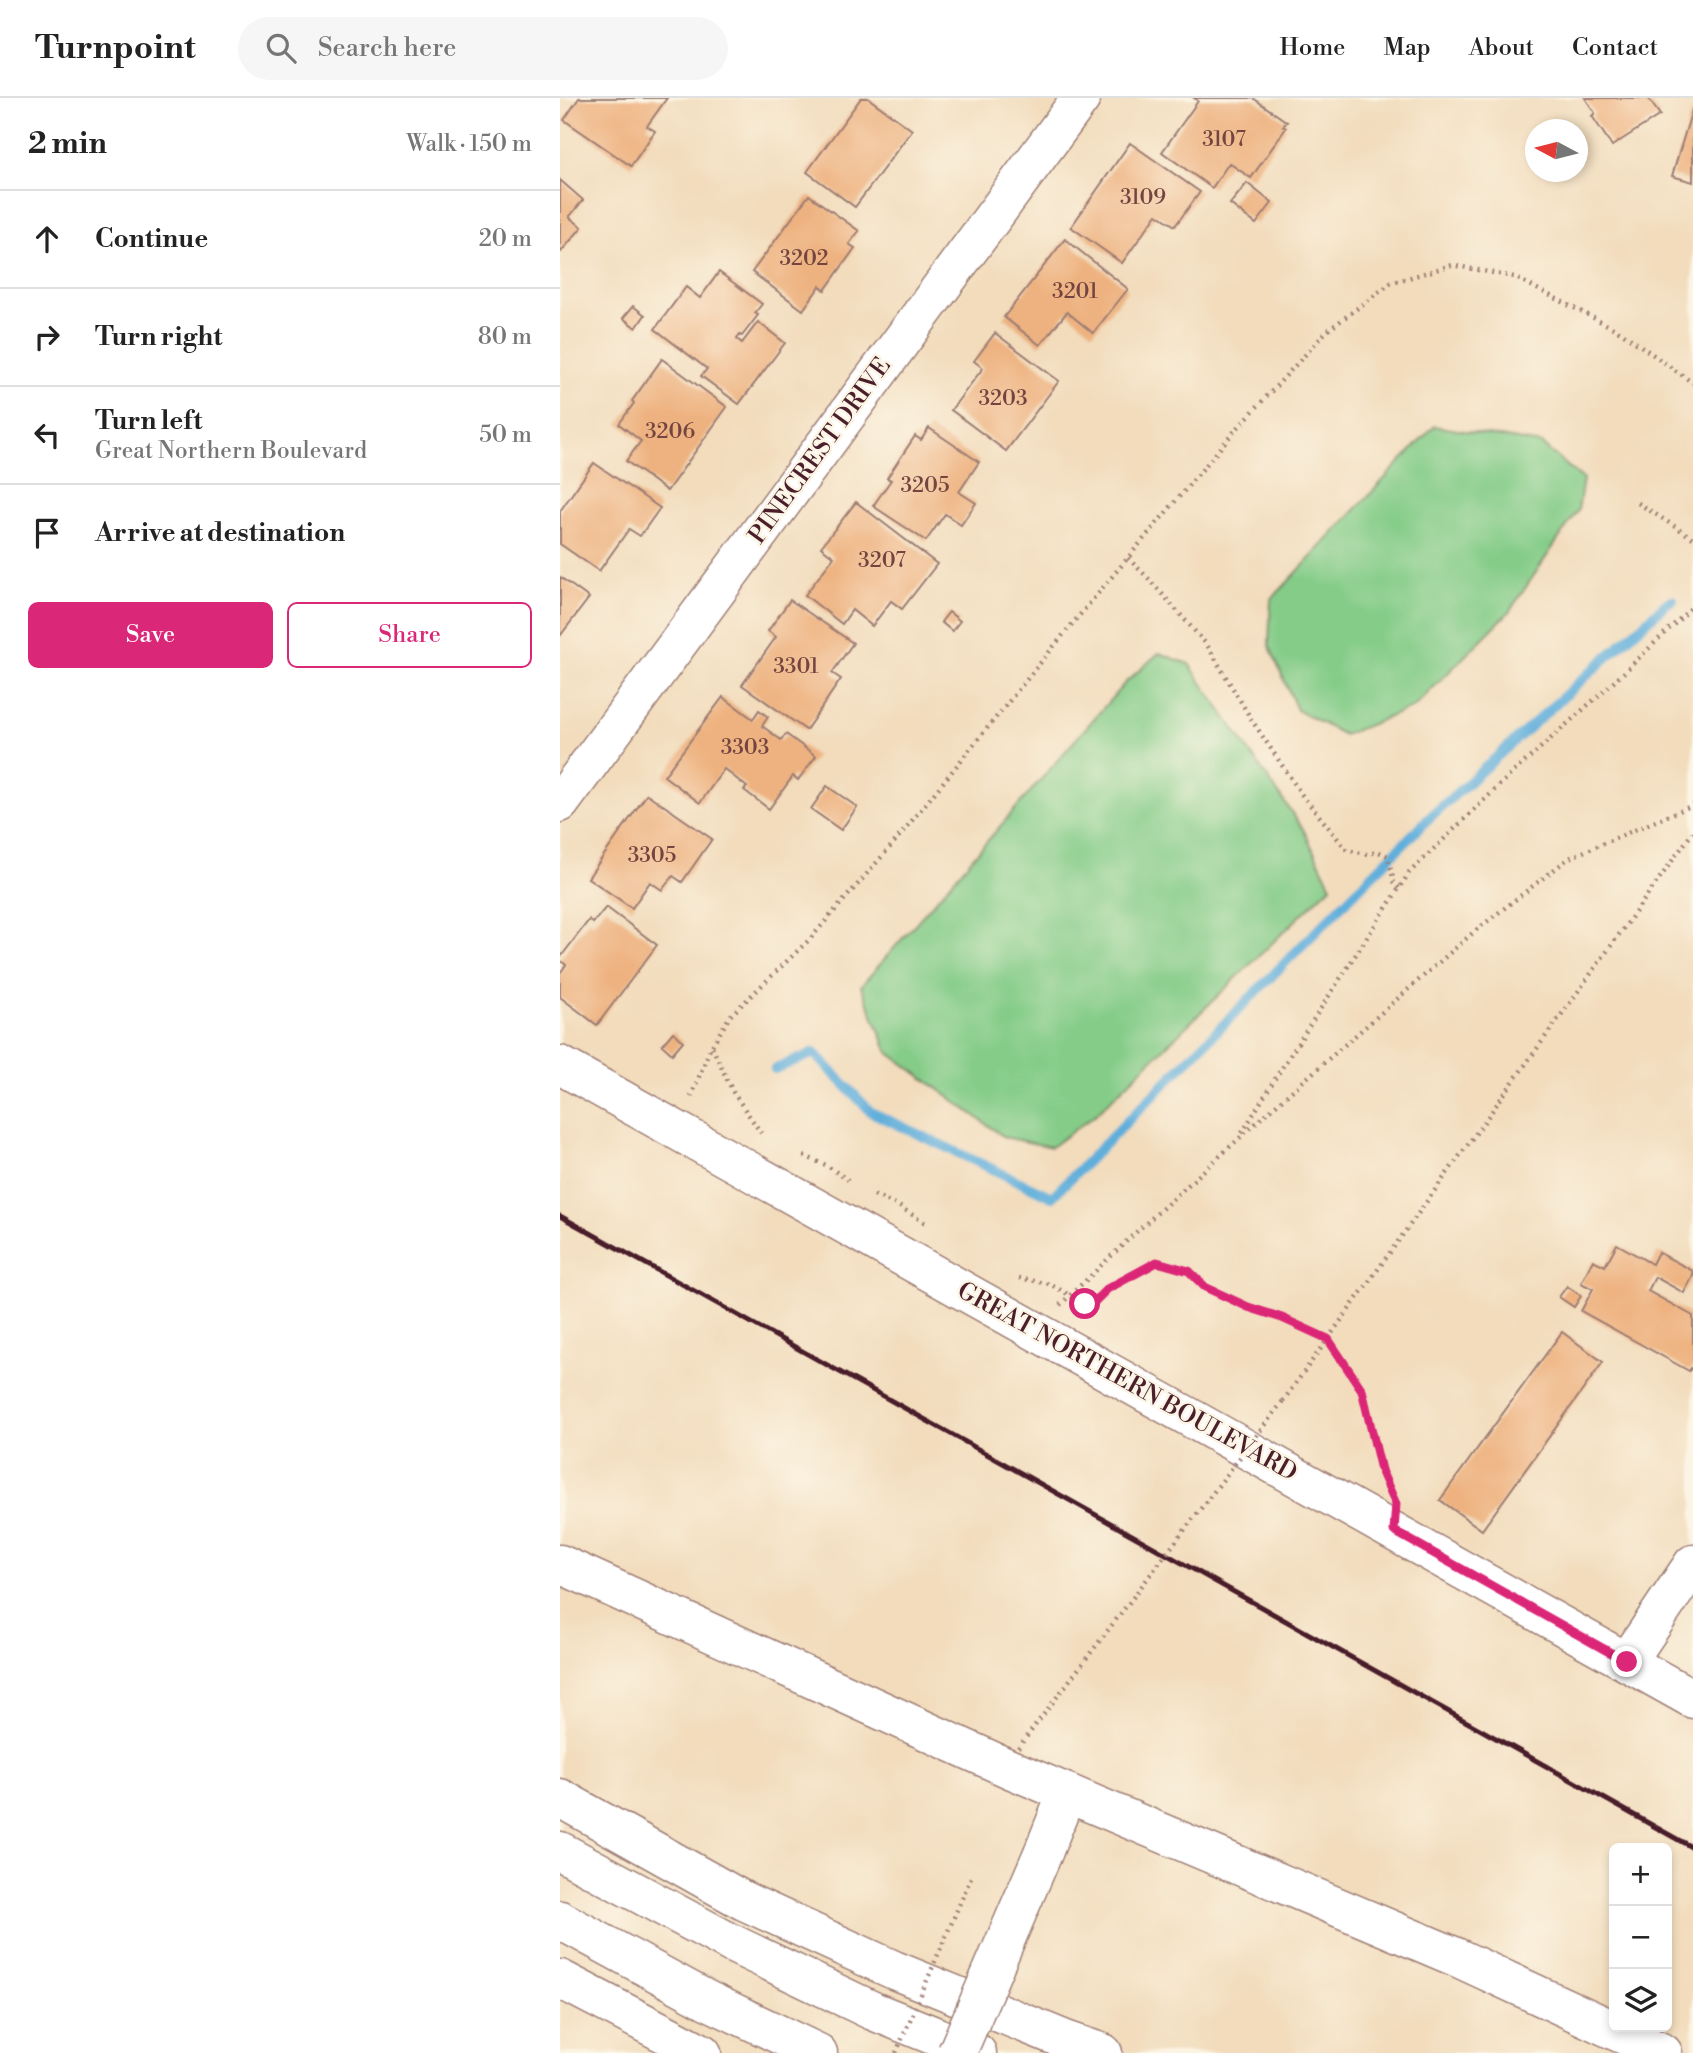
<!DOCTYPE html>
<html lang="en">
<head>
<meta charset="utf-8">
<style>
	:root { --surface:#fff; --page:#f6f6f6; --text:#222; --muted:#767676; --line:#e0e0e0; --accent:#db2777 }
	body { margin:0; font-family:"Libre Bodoni",serif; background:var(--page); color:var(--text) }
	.controls { position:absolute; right:21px; bottom:21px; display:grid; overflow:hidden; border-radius:10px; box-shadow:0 4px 10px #0003 }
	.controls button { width:63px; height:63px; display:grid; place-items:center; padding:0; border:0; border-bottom:2px solid var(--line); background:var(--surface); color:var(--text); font:35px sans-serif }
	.compass { position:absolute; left:965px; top:21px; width:63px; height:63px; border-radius:50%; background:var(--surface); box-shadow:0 4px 10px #0003; rotate:277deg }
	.stop { position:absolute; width:21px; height:21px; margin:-16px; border:5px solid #db2777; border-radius:50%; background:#fff }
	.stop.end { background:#db2777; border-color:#fff; box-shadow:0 2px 7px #0008 }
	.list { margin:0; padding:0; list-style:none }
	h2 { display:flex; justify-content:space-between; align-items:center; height:91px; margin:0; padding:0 28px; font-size:30px }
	h2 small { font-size:23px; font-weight:400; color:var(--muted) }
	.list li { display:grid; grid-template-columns:46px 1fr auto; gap:21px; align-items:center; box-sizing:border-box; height:98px; padding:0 28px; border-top:2px solid var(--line) }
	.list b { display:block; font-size:26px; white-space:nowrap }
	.list p { margin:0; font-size:23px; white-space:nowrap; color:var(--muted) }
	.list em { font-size:23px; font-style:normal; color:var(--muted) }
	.actions { display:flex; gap:14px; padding:21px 28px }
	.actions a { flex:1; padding:16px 0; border:2px solid var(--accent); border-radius:10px; text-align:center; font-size:24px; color:var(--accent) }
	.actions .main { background:var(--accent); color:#fff }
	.icon { flex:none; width:38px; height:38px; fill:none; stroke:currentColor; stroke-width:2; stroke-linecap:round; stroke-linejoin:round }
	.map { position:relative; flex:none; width:1133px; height:1955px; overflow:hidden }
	header { display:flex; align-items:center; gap:42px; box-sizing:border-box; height:98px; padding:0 35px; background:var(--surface); border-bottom:2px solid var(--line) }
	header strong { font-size:33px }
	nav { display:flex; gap:38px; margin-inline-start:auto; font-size:24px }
	.search { width:490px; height:63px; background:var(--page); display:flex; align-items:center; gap:18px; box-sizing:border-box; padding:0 24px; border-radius:38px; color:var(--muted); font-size:26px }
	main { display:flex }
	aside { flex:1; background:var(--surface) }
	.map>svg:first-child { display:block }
	.green { fill:#84cc88; stroke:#67765a; stroke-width:2 }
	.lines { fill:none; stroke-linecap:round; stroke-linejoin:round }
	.stream { stroke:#61afdb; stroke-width:10 }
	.building { fill:#eeb280 }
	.street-casing { stroke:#9e7e74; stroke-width:41 }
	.secondary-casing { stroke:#9e7e74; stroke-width:41 }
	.highway-casing { stroke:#9e7e74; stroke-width:41 }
	.path { stroke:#9e7e74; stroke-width:4.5; stroke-dasharray:2 5; stroke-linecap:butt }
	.street { stroke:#fff; stroke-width:38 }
	.secondary { stroke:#fff; stroke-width:38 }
	.highway { stroke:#fff; stroke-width:38 }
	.rail { stroke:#4a1f2b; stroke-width:5 }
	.secondary-bridge-casing { stroke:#9e7e74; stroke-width:41; stroke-linecap:butt }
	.path-bridge { stroke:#9e7e74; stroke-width:4.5; stroke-dasharray:2 5; stroke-linecap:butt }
	.secondary-bridge { stroke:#fff; stroke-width:38 }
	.route { stroke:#db2777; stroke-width:9 }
	.labels { text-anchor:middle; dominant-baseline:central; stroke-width:5; stroke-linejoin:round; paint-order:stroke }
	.number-label { font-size:21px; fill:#734440 }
	.street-label { font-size:24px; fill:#4a1f2b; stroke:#fcf5e5 }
</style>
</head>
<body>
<header>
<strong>Turnpoint</strong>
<div class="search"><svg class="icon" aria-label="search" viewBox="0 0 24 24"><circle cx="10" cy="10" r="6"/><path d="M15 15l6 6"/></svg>Search here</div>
<nav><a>Home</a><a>Map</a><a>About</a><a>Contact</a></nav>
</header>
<main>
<aside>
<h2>2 min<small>Walk · 150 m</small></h2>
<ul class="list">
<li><svg class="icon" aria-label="ahead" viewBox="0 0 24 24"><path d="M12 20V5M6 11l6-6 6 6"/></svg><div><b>Continue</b></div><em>20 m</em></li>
<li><svg class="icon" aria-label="right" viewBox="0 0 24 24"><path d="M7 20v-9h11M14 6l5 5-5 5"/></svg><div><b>Turn right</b></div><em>80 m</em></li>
<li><svg class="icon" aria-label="left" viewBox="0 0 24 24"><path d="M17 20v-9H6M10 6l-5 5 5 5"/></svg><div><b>Turn left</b><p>Great Northern Boulevard</p></div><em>50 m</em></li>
<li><svg class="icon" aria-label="arrive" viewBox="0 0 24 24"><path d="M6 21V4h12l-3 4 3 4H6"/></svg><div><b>Arrive at destination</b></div></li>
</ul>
<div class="actions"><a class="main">Save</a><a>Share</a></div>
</aside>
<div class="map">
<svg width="1133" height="1955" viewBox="0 0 1133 1955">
	<rect width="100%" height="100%" fill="#fcf5e5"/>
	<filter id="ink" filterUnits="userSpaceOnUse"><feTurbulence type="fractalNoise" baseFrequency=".0143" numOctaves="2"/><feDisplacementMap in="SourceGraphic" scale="14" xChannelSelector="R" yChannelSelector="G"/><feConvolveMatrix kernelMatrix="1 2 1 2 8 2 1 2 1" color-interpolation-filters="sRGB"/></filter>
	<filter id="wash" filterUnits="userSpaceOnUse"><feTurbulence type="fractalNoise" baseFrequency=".00686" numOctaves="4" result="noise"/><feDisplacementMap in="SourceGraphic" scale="28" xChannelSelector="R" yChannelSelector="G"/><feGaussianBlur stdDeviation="1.57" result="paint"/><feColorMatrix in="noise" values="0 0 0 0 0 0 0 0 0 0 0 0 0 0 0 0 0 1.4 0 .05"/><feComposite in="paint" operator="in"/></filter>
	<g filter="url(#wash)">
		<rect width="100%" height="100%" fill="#f2dcbc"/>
		<g class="green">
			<path d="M874,328L981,346L1023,381L1018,412L949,514L854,609L784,637L737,612L709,547L711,502Z"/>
			<path d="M599,555L629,566L743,731L771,788L536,1016L491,1049L444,1039L328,954L301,888L565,585Z"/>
		</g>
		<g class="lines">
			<path class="stream" d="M215,971L254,955L311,1014L492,1099L867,722L1108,504L1113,502"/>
		</g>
		<g id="blocks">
			<g class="building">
				<path d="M19,0H107L87,28L95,33L71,68L4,22Z"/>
				<path d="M301,0H308L352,32L295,109L247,74Z"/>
				<path d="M634,0H693L727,24L723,28L726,30L691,80L669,65L652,90L602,54L638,3Z"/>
				<path d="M1025,0H1088L1100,17L1052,48L1032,18L1035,15Z"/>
				<path d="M1132,12H1133V84L1112,78Z"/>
				<path d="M570,45L640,94L615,128L597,116L562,165L511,129Z"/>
				<path d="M0,82L23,102L9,119L22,129L0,155Z"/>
				<path d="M687,85L712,105L696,126L670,106Z"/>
				<path d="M249,97L299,133L289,146L295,150L265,192L260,188L243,212L192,174Z"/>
				<path d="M505,141L568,191L533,235L507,214L480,247L444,219Z"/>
				<path d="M159,174L202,206L195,215L198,217L182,238L180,237L177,241L182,245L198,224L225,245L179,306L141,278L147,271L95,231L126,189L140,200Z"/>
				<path d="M73,208L85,217L76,230L63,220Z"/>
				<path d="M435,235L499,283L446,353L391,312L423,270L414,263Z"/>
				<path d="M102,261L167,309L107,393L66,363L81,343L59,326L74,305L72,303Z"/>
				<path d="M369,330L419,364L399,394L416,405L401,427L385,416L366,443L313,408L331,382L327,380L355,338L361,342Z"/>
				<path d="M34,365L100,410L80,438L69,431L39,473L0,446V413Z"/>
				<path d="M296,404L377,466L342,511L331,503L312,528L292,512L282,526L245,497L274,459L261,449Z"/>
				<path d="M0,479L29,500L0,538Z"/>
				<path d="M230,502L293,545L272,575L281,581L246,632L182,587L216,539L208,533Z"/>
				<path d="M389,514L400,523L392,533L381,524Z"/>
				<path d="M163,599L193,621L199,612L208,619L202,628L221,642L226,636L256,658L238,682L233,678L209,711L184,692L187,689L164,671L140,705L104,678Z"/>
				<path d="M267,688L297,709L281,732L251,711Z"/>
				<path d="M87,696L152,741L122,784L113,778L102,792L90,784L72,810L28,780Z"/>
				<path d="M46,809L97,847L37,927L0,899V875L6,867L0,862V860L29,822L33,825Z"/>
				<path d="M113,934L123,943L112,956L102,947Z"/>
				<path d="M1057,1146L1092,1166L1098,1154L1133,1173V1178L1124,1195L1095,1179L1088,1193L1133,1218V1272L1131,1270L1129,1273L1021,1213L1033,1191L1021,1185L1033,1162L1045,1168Z"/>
				<path d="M1007,1188L1021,1198L1014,1209L999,1199Z"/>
				<path d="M1002,1234L1043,1264L922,1432L880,1402Z"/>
			</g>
		</g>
	</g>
	<g filter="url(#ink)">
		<use href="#blocks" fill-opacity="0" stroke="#9e7e74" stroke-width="2"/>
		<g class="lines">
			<g class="street-casing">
				<g id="street">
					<path d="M0,705L521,0"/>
					<path d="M1067,1564L1133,1466"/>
				</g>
			</g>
			<g class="secondary-casing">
				<g id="secondary">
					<path d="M0,967L1133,1601"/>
					<path d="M483,1755L507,1695"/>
				</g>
			</g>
			<g class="highway-casing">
				<g id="highway">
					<path d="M0,1466L450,1671L896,1859L1103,1955"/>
					<path d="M0,1700L184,1803L334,1872L508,1943L543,1955"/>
					<path d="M0,1753L171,1845L313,1913L417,1955"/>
					<path d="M0,1822L147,1902L258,1955"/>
					<path d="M0,1881L142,1955"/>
				</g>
			</g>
			<g class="path">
				<path d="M1078,405L1133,440"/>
				<path d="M568,460L589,481L647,547L693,624L742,697L787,752L806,756L819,754L828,758L834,784L839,790"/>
				<path d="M152,949L173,994L201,1035"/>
				<path d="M131,999L150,951L170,918L250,841L332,747L508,531L672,336L767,233L831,185L892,167L954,179L1061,234L1133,285"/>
				<path d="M682,1035L716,979L849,775L948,679L1056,582L1133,508"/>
				<path d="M244,1058L266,1067L288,1082"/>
				<path d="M314,1097L337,1107L367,1126"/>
				<path d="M459,1180L490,1186L525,1206L533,1205L547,1191L597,1164L629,1173L645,1189L688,1209L722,1220L768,1241L802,1292L821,1372L828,1387"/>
				<path d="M500,1207L573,1137L717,1006L915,833L1009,760L1133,707"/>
				<path d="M723,1303L1133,734"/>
			</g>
			<use href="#street" class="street"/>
			<use href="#secondary" class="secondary"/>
			<use href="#highway" class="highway"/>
			<path class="rail" d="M0,1118L1133,1750"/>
			<g class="secondary-bridge-casing">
				<path id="secondary-bridge" d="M397,1955L483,1755"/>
			</g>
			<g class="path-bridge">
				<path d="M458,1650L723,1303"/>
				<path d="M336,1955L412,1777"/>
			</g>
			<use href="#secondary-bridge" class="secondary-bridge"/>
		</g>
	</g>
	<g class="lines" filter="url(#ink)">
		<path class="route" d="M525,1206L533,1205L547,1191L597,1164L629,1173L645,1189L688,1209L722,1220L768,1241L802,1292L821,1372L836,1406L834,1433L1067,1564"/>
	</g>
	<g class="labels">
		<g class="number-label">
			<text x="664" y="42">3107</text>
			<text x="583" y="100">3109</text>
			<text x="244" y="161">3202</text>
			<text x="515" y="194">3201</text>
			<text x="443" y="301">3203</text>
			<text x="110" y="334">3206</text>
			<text x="365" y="388">3205</text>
			<text x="322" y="463">3207</text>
			<text x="236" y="569">3301</text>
			<text x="185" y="650">3303</text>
			<text x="92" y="758">3305</text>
		</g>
		<g class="street-label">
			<text transform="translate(260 353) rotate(-54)">PINECREST DRIVE</text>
			<text transform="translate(567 1284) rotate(29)">GREAT NORTHERN BOULEVARD</text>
		</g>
	</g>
</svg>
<div class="controls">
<button>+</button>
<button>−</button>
<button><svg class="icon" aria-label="layers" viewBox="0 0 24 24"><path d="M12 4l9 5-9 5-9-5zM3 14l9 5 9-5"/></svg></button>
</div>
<svg class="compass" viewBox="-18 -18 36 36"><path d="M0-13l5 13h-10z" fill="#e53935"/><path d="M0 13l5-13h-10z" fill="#767676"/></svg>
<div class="stop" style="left:525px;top:1206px"></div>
<div class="stop end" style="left:1067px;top:1564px"></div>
</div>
</main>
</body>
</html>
